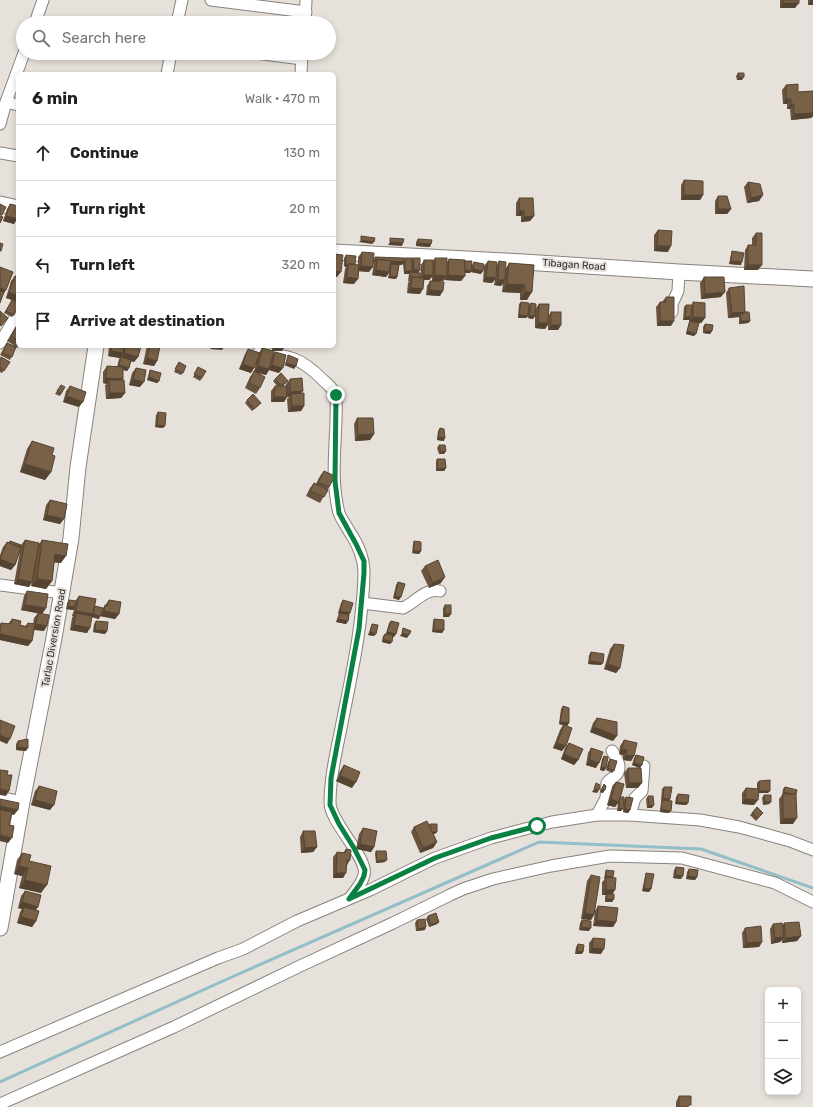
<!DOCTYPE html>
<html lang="en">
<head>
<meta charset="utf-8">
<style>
	:root { --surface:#fff; --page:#f2f2f2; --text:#222; --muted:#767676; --line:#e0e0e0 }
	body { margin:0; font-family:Rubik,sans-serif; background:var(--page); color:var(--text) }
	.controls { position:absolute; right:12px; bottom:12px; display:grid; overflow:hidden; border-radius:6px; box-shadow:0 2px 6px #0003 }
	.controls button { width:36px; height:36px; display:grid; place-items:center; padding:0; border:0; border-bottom:1px solid var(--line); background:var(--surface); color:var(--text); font:20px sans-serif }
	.stop { position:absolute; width:12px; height:12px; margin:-9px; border:3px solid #0b8043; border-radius:50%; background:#fff }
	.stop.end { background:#0b8043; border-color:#fff; box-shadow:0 1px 4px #0008 }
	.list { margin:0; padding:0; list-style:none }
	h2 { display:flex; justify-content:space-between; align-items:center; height:52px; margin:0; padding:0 16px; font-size:17px }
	h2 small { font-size:13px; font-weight:400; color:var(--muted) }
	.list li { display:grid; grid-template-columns:26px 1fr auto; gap:12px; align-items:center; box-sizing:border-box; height:56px; padding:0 16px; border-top:1px solid var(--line) }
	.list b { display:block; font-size:15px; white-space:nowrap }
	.list em { font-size:13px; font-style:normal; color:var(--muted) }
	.icon { flex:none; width:22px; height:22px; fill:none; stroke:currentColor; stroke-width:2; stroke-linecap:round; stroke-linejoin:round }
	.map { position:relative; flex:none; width:813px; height:1107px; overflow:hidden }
	.search { position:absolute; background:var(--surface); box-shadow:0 2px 6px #0003; left:16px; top:16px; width:320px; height:44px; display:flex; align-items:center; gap:10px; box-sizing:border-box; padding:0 14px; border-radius:22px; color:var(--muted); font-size:15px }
	.panel { position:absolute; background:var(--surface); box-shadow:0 2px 6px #0003; left:16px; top:72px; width:320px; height:276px; border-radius:6px }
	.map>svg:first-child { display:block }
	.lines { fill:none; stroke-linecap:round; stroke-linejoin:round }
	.stream { stroke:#92bec7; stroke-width:3 }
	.street-casing { stroke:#88827c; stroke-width:13 }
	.secondary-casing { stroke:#88827c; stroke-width:17 }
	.street { stroke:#fff; stroke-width:11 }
	.secondary { stroke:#fff; stroke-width:15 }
	.wall { fill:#68533e }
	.shaded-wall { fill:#554432 }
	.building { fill:#796148; stroke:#554432 }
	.route { stroke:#0b8043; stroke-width:5 }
	.labels { text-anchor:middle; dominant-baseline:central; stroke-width:4; stroke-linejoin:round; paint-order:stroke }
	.street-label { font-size:10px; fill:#34322f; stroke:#e7e1db }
</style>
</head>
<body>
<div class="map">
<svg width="813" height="1107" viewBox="0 0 813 1107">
	<rect width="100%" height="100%" fill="#e7e1db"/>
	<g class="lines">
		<path class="stream" d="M0,1082L234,976L539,842L701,849L813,888"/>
		<g class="street-casing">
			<g id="street">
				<path d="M211,0L306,12"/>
				<path d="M35,23L43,0"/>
				<path d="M177,23L182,0"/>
				<path d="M305,23L306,0"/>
				<path d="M256,53L302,59"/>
				<path d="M167,74L171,53"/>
				<path d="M301,74L302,53"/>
				<path d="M6,102L18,105"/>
				<path d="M0,124L6,102L24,53"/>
				<path d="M0,153L18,156"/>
				<path d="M672,312V304L678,291L679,272"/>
				<path d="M0,343L18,313"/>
				<path d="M258,353C288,355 300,357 322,379C327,384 333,388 336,395C338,434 329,474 339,513C341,519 346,525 349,531C358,544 364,557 364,573C363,625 351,677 341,728C336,753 330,778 330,803C330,822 369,859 364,875C362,884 355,891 350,898"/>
				<path d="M0,585L62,593"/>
				<path d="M362,603L403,608C416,602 425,588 440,591"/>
				<path d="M0,797L22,802"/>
				<path d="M597,815L606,798L607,783C609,780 611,779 614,777C624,769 617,758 612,751"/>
				<path d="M630,815L635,798L642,791L644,766"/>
				<path d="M0,1052L218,958L243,949L297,921L370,890L435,858L491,838L552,822L597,815H630L700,820L739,827L790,841L813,850"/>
				<path d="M0,1104L174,1027L298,967L393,923L450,895L463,889L493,879L551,866L610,856L682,858L775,883L813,902"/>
			</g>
		</g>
		<g class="secondary-casing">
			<g id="secondary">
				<path d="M0,204L18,208"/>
				<path d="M334,252L524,262L679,272L813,279"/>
				<path d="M0,928L22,802L54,638L71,538L78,467L96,346"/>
			</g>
		</g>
		<use href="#street" class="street"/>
		<use href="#secondary" class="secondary"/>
	</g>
	<g class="wall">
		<path d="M780,0H799L795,8H780Z"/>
		<path d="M808,0H813L808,5Z"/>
		<path d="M738,73L742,80H737L736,76Z"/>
		<path d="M786,85L798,92L813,91V116L811,118L791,120L790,109H787V104H783L782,90Z"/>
		<path d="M684,180L703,195L700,200H681V185Z"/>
		<path d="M748,182L763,195L759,201L747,203L744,187Z"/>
		<path d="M718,196L731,209L727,214H715V201Z"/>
		<path d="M519,198L534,216L530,221L521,222V216H516V203Z"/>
		<path d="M10,204L18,206V227L16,226L17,218L14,224L3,221L7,209Z"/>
		<path d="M658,230L668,252L654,251V235Z"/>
		<path d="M756,233L758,270H744L745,250L748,245H752V238Z"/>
		<path d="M418,239L431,244L430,247L416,246V242Z"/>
		<path d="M732,251L741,265L729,264L731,254Z"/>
		<path d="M362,252L369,272L359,271L354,284L343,283L345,269L346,267L344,266V258L346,255L355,265H358V257Z"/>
		<path d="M375,257L404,260L405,258L412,260L413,258L420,278L421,265L424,260L433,261L435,258L447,262L449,259L465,261L472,265L474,262L481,274L471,272V271L470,273H465V276L461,281L445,280V279L443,281H432V277L429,280H424L420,294L407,293L408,283L409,281H408L409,274H404L403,263L402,265H399L396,279L388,278L389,273L386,277L372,275L374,263H373Z"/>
		<path d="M488,261L497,265L499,261L506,268L509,263L534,265L527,300H520V293L502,292L503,284L501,286L494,285L495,280L492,283L483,282L484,266Z"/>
		<path d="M15,276L18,302L6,298L11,281Z"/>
		<path d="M704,277L721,297L701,299L700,283Z"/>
		<path d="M430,281L440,296L426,295L427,286Z"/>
		<path d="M729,288L750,321L748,323L739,324V317L728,318L726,293Z"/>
		<path d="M666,297L671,326H657L656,307L660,302H662Z"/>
		<path d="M12,300L14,315L12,317L4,313Z"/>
		<path d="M521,302L528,316L526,318H518L519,304Z"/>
		<path d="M693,302L705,318L701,323H698L694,336L686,334L689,322V320H683L684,307L686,305H692Z"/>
		<path d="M531,303L536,308L539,304L549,315L551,312L561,325L558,330H548V325L545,329L535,328V315L533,319L528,318L529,305Z"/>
		<path d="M18,322V346H19L17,348L16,347L10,360L0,355L7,343L15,346L7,341L16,326Z"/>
		<path d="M705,324L712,331L710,334L703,333V327Z"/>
		<path d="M109,346H141L138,357L134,362L131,361L129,368L127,371L123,370V379L122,380L125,393L121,398L106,399L105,385L107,384L103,383V372L107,366L117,367L119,359L121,356L120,358L108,356Z"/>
		<path d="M147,346H160L157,361L154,366L143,364Z"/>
		<path d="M272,346H285L282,351H272Z"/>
		<path d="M262,348L272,356L275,352L279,373L269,370L266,375L255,372L260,388L256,394L245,388L250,377L254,372L256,363L254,368L251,373L239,369L245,354L248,349L259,353Z"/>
		<path d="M0,358L10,362L2,373L0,372Z"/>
		<path d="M179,362L183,373L181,375L174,372Z"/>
		<path d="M198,367L202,378L200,381L193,377Z"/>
		<path d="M136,368L140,387L129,385L132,373Z"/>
		<path d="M150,370L159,381L157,383L147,380L149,373Z"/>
		<path d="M275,379L286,383L283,386H286V384L290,379L301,393L304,406L301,411L288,412L287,399L289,397H287L284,402H271V391L275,386H277L273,381Z"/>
		<path d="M61,385V394L60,396L55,394Z"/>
		<path d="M70,386L79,407L63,402L66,391Z"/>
		<path d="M247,400L259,405L252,411L245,403Z"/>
		<path d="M158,412L163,428L155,427L156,415Z"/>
		<path d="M357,418L374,434L370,440L355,441L354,424Z"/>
		<path d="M440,428L444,441L437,440L438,431Z"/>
		<path d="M32,441L52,455L51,472L45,480L20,472L27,449Z"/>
		<path d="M439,445L446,451L444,454H439L437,448Z"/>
		<path d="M437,459L446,468L444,471H436V462Z"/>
		<path d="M324,471L329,487L320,503L306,496L310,488L314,483L316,484L320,476Z"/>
		<path d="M50,500L60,524L43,520L46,505Z"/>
		<path d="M25,540L39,544L42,540L61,563L54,562L52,581L46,589L31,586L32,582L29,587L14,584L20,551L15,565L11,570L0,566V555L3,547L7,542L8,543L10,541L21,545Z"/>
		<path d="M414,541L421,551L419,554L412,553L413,544Z"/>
		<path d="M425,566L441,583L429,588L421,571Z"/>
		<path d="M398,582L399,600L393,598L396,585Z"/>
		<path d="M27,591L46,608L42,614L21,610L24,596Z"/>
		<path d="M79,596L95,606L103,608L109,600L119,614L115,619L100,616L99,619L92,617L87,633L70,630L72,618L73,616H72L74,610L66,609L67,603L69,600L75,601Z"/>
		<path d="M343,600L350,613L349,615L348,621L346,624L336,622L338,616L339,614L338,613L341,603Z"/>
		<path d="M445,605L449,617H443V608Z"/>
		<path d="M38,613L44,631L34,630L32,641L28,646L0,640V625L1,623L8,624L12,619L20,625L25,626L28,623L33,624L34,618Z"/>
		<path d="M434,619L444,630L442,633L432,632L433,622Z"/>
		<path d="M96,621L107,631L105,634L93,632L94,624Z"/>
		<path d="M391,621L394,637H393L390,644L382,642L383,636L385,634H386L389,623Z"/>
		<path d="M372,624L374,636L368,635L371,627Z"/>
		<path d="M614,644L620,668L616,673L604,669L610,649Z"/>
		<path d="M591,652L601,665L588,664L589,655Z"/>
		<path d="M563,706L569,723L567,726L562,751L553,748L560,730L563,725L559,724L561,709Z"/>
		<path d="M597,718L613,741L590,732L593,723Z"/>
		<path d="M624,740L634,756L631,761L623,760V755L619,754L620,746Z"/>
		<path d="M18,741L26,751L16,750V744Z"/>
		<path d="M569,743L578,760L574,765L561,759L565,748Z"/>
		<path d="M591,748L596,768L586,765L588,753Z"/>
		<path d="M636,755L640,768L632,765L634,758Z"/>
		<path d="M604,756L606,768L604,771L600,770L602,759Z"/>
		<path d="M610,759L614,771L612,773L606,770L608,762Z"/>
		<path d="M344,765L352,788L336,781L340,771Z"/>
		<path d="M628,768L638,788H626L624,773Z"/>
		<path d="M759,781L768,793H758L754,805L742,804V793L746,788L757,789V783Z"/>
		<path d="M616,782L620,797L621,811H617L618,803L615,807L607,805L612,787Z"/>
		<path d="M604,784L603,793L600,792L602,787Z"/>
		<path d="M39,786L50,810L31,805L35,791Z"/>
		<path d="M664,787L669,801V813L660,812L661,803L662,801H661L662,789Z"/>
		<path d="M785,787L796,794L793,824H780L779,799L782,795L783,789Z"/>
		<path d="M678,794L688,803L686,805L675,804L676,797Z"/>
		<path d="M764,795L769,804L763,805L762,798Z"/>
		<path d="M648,796L652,808H647L646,799Z"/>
		<path d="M626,797L630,810L628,813L623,812L624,799Z"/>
		<path d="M752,813H763L756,821L750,815Z"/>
		<path d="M430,824L435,834H433L437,842L433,848L420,853L411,832L414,827L429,825Z"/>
		<path d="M363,828L374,847L371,852L356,849L359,834Z"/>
		<path d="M303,831L317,847L313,852L301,853L300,837Z"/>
		<path d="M346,849L347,865L343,878H333V857L337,852L343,853Z"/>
		<path d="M376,851L385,862L376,863L375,854Z"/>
		<path d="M22,853L29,861L41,893L19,888L22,876L14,874L17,860Z"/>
		<path d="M676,867L681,879L673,878L674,870Z"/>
		<path d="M689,869L697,877L695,880L686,879L687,872Z"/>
		<path d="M606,870L613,877V878L612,894L614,899L612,902H605V897L606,895H602V882L605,879H604L605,873Z"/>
		<path d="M646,873L651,889L649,892L642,891L645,876Z"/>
		<path d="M591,875L595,911L598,906L616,922L613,927L593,926L595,912L591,920L581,919L587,881Z"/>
		<path d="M25,891L38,907L36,910V921L32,927L17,923L20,912L22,909L18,908L21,896Z"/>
		<path d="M428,916L439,922L437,924L429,927L426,919Z"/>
		<path d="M417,920L425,930L416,931L415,923Z"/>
		<path d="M582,920L589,931L579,930L580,923Z"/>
		<path d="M784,923L801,936L797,941L782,943V940L780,942L771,944L770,929L773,924L782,926Z"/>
		<path d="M745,928L762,942L759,947L743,948L742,933Z"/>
		<path d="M593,938L601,954L589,953V943Z"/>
		<path d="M578,944L582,954H575L576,947Z"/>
		<path d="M679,1096L689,1107H676V1102Z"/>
	</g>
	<g class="shaded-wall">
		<path d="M811,0H813V5H808Z"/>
		<path d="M783,3H799L795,8H780Z"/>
		<path d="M744,77L742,80H737L739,78Z"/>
		<path d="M786,99H791L787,104H783Z"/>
		<path d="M791,104H794L790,109H787Z"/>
		<path d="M813,113V116L811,118L791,120L794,114Z"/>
		<path d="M684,195H703L700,200H681Z"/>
		<path d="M763,195L759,201L747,203L751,198Z"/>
		<path d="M718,209H731L727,214H715Z"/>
		<path d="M520,211H524L521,216H516Z"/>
		<path d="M6,216L17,219L14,224L3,221Z"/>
		<path d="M534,216L530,221L521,222L524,217Z"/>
		<path d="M361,240L374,242L372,244L359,242Z"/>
		<path d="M390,242L403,243L402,246L388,245Z"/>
		<path d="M418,243L431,244L430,247L416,246Z"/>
		<path d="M657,246H671L668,252L654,251Z"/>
		<path d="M377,261L404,262L402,265L376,263Z"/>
		<path d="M731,261L742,262L741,265L729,264Z"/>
		<path d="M346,264H348L346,267L344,266Z"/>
		<path d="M748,265H762L758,270H744Z"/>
		<path d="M361,266L373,267L369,272L357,271Z"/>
		<path d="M473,269L483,271L481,274L471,272Z"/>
		<path d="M376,270L389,272L386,277L372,275Z"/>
		<path d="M414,270H420L418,273H412Z"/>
		<path d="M464,270L471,271L470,273H462Z"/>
		<path d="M334,271L341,272L337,277H334Z"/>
		<path d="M405,271H412L411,274L410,272L409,274H404Z"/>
		<path d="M424,275H433L429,280H420Z"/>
		<path d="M435,275L447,276L443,281H432Z"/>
		<path d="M448,275L465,276L461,281L445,280Z"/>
		<path d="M390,276L397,277L396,279L388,278Z"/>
		<path d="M347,277L358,279L354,284L343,283Z"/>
		<path d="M486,277L496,278L492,283L483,282Z"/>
		<path d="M498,280H505L501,286L494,285Z"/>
		<path d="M507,284L525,285L520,293L502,292Z"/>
		<path d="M0,288L6,290L3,295L0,294Z"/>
		<path d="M411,288L423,289L420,294L407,293Z"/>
		<path d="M430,290L443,291L440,296L426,295Z"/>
		<path d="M9,292L18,296V302L6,298Z"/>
		<path d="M525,292H532L527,300H520Z"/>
		<path d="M725,292L721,297L701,299L705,294Z"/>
		<path d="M745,312L741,317L740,314L739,317L728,318L732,313Z"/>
		<path d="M519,315L528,316L526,318H518Z"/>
		<path d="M529,316H535L533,319L528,318Z"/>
		<path d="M685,317H691L689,320H683Z"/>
		<path d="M693,317L705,318L701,323H689Z"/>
		<path d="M660,321H674L671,326H657Z"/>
		<path d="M741,321H750L748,323L739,324Z"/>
		<path d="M538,323H548L545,329L535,328Z"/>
		<path d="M551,325H561L558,330H548Z"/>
		<path d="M687,331L696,334L694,336L686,334Z"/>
		<path d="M705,331H712L710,334L703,333Z"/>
		<path d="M212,346H225L222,350L210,349Z"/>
		<path d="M276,346H285L282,351H272Z"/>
		<path d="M111,351L123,353L120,358L108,356Z"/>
		<path d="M124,353L138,357L134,362L121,359Z"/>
		<path d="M147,358L157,361L154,366L143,364Z"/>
		<path d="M286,363L296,366L294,369L284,365Z"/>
		<path d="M243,364L254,368L251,373L239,369Z"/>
		<path d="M119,365L129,368L127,371L117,368Z"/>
		<path d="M272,365L283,368L279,373L269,370L266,375L254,372L258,366L269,369Z"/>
		<path d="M149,377L159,381L157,383L147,380Z"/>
		<path d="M106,378L123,379L119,384L109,380L107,384L103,383Z"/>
		<path d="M133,379L144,382L140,387L129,385Z"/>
		<path d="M303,391L299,396L291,394L289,397H287L290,392Z"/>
		<path d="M110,393H125L121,398L106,399Z"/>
		<path d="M67,396L83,402L79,407L63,402Z"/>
		<path d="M274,397H287L284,402H271Z"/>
		<path d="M292,406H304L301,411L288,412Z"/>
		<path d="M157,425L165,426L163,428L155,427Z"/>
		<path d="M374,434L370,440L355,441L358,435Z"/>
		<path d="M438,437L445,438L444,441L437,440Z"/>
		<path d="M446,451L444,454H439L441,452Z"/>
		<path d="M25,464L51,472L45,480L20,472Z"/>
		<path d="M446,468L444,471H436L438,469Z"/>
		<path d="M47,515L64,519L60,524L43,520Z"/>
		<path d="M414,551H421L419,554L412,553Z"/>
		<path d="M55,554L66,556L61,563L50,562Z"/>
		<path d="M0,559L15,565L11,570L0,566Z"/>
		<path d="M445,577L441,583L429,588L433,583Z"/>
		<path d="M18,579L32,582L29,587L14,584Z"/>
		<path d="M37,579L52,581L46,589L31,586Z"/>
		<path d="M395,596L401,597L399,600L393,598Z"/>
		<path d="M25,605L46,608L42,614L21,610Z"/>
		<path d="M68,606L75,607L74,610L66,609Z"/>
		<path d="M76,611L100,616L104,611L119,614L115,619L100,616L99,619L76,613L73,616H72Z"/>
		<path d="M340,611L350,613L348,616L338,613Z"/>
		<path d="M445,614H451L449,617H443Z"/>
		<path d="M338,619L348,621L346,624L336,622Z"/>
		<path d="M36,624L47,626L44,631L32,629Z"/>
		<path d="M74,625L90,628L87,633L70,630Z"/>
		<path d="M95,630L107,631L105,634L93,632Z"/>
		<path d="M434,630H444L442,633L432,632Z"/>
		<path d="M370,632L376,634L374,636L368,635Z"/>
		<path d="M387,632L396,634L394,637L386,634Z"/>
		<path d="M402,633L409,635L407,638L400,636Z"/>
		<path d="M0,634L32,641L28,646L0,640Z"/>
		<path d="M383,639L392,642L390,644L382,642Z"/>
		<path d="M590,661L603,663L601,665L588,664Z"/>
		<path d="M608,664L620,668L616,673L604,669Z"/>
		<path d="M560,722L569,723L567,726L559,724Z"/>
		<path d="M594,727L617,736L613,741L590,732Z"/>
		<path d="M0,735L10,739L7,744L0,741Z"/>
		<path d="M557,743L566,746L562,751L553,748Z"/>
		<path d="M18,747L28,748L26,751L16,750Z"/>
		<path d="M622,749L627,750L623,755L619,754Z"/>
		<path d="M564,754L578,760L574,765L561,759Z"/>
		<path d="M626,755L634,756L631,761L623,760Z"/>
		<path d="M590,760L599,763L596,768L586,765Z"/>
		<path d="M634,763L642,765L640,768L632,765Z"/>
		<path d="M601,767L606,768L604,771L600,770Z"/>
		<path d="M340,776L356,782L352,788L336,781Z"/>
		<path d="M629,783H642L638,788H626Z"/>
		<path d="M0,789L9,791L6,796L0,795Z"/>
		<path d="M594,789L599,790L597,793L592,792Z"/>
		<path d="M602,790H605L603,793L600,792Z"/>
		<path d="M759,791H770L768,793H757Z"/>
		<path d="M663,798L670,799L669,802L662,800L661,801Z"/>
		<path d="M611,799L619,802L615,807L607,805Z"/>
		<path d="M745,799L758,800L754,805L742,804Z"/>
		<path d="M35,800L54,805L50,810L31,805Z"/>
		<path d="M677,802L688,803L686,805L675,804Z"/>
		<path d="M765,802H771L769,804L763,805Z"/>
		<path d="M654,805L652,808H647L649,806Z"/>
		<path d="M0,806L18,810L14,815L0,812Z"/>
		<path d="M619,808L623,809L621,811H617Z"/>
		<path d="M625,809L630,810L628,813L623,812Z"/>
		<path d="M661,809L671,811L669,813L660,812Z"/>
		<path d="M797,818L793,824H780L783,819Z"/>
		<path d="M430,832H437L435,834H428Z"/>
		<path d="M0,835L12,838L8,843L0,841Z"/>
		<path d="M437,842L433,848L420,853L423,848Z"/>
		<path d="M360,844L374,847L371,852L356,849Z"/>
		<path d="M317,847L313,852L301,853L305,848Z"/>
		<path d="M347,860H350L347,865Z"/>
		<path d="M387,860L385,862L376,863L377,861Z"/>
		<path d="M19,866L28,868L22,876L14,874Z"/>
		<path d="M336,873H346L343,878H333Z"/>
		<path d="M675,875L683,876L681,879L673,878Z"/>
		<path d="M606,876L613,877L612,879L606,877L605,879H604Z"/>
		<path d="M688,876L697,877L695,880L686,879Z"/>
		<path d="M25,880L47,885L41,893L19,888Z"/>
		<path d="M644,888L651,889L649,892L642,891Z"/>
		<path d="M606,890H615L612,895H602Z"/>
		<path d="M607,899H614L612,902H605Z"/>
		<path d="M22,902L38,907L34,912L24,907L22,909L18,908Z"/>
		<path d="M585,913L594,915L591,920L581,919Z"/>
		<path d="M21,917L36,921L32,927L17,923Z"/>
		<path d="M597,920L616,922L613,927L593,926Z"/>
		<path d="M439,922L437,924L429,927L431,925Z"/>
		<path d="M426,927L425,930L416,931L418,929Z"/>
		<path d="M581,927L591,928L589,931L579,930Z"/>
		<path d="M801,936L797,941L782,943L786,938Z"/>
		<path d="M784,937L780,942L771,944L775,938Z"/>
		<path d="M762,942L759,947L743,948L747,943Z"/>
		<path d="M592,948L604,949L601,954L589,953Z"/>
		<path d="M577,951L583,952L582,954H575Z"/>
	</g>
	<g class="building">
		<rect x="783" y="0" width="16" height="3"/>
		<path d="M738,73H744V77L739,78Z"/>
		<path d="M798,84V92L813,91V113L794,114V104H791V99H786V85Z"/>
		<path d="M684,180L703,181V195H684Z"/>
		<path d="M748,182L760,184L763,195L751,198Z"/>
		<path d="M718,196H727L731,209H718Z"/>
		<path d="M519,198H533L534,216L524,217V211H520Z"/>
		<path d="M0,204L6,207L2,215H0Z"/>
		<path d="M10,204L18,206V216L17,219L6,216Z"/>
		<path d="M0,216L3,217L0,223Z"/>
		<path d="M658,230L672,231L671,246H657Z"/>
		<path d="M756,233H762V265H748V245H756Z"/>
		<path d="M361,236L375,238L374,242L361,240Z"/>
		<path d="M390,238L404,239L403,243L390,242Z"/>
		<path d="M418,239L432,240L431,244L418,243Z"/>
		<path d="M0,243L3,244L1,251H0Z"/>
		<path d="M732,251L744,253L742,262L731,261Z"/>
		<path d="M362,252L374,253L373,267L361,266Z"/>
		<path d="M334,254L343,255L341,272L334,271Z"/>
		<path d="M346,255L356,256L355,264H346Z"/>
		<path d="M375,257L404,258V262L391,261L377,259L375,261Z"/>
		<rect x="405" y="258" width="7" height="13"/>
		<path d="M413,258H420V270H414Z"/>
		<path d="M435,258H447V276L435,275Z"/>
		<path d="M377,259L391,261L389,272L376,270Z"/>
		<path d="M449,259L465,260V276L448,275Z"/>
		<rect x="424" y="260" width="9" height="15"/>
		<path d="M465,261H472L471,271L465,270Z"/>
		<path d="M488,261L497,262L496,278L486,277Z"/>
		<path d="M499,261L506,262L505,280H498Z"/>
		<path d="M474,262L484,264L483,271L473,269Z"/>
		<path d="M509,263L534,265L532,292H525V285L507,284Z"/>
		<path d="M348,264L359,265L358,279L347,277Z"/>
		<path d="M391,264L399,265L397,277L390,276Z"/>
		<path d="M0,267L13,272L6,290L0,288Z"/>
		<path d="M410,272L420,273V278L412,277V278H410Z"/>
		<path d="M15,276L18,277V296L9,292Z"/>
		<path d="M412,277L424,278L423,289L411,288Z"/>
		<path d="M704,277H724L725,292L705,294Z"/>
		<path d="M430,281L444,282L443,291L430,290Z"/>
		<path d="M744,286L745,312L732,313L729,288Z"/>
		<path d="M0,291L4,292L0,303Z"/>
		<path d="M666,297H674V321H660V302H666Z"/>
		<path d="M12,300L18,303V307L14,315L6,311Z"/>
		<path d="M521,302L529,303L528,316L519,315Z"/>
		<path d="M693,302L705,303V318L693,317Z"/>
		<path d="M531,303L536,304L535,316H529Z"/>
		<path d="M539,304H549L548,323H538Z"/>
		<path d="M686,305H692L691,317H685Z"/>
		<path d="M0,311L8,318L1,326L0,325Z"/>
		<rect x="551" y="312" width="10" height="13"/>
		<path d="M744,312H749L750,321H741L740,314H743Z"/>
		<path d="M690,321L699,323L696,334L687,331Z"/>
		<path d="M18,324V341L11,336Z"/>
		<path d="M705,324L713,325L712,331H705Z"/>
		<path d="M7,343L16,347L12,357L2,353Z"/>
		<path d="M112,346H124L123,353L111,351Z"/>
		<path d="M126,346H141L138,357L124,353Z"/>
		<path d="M150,346H160L157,361L147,358Z"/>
		<path d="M262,348L274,351L269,369L258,366Z"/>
		<path d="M248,349L260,353L254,368L243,364Z"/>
		<path d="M275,352L286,355L283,368L272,365Z"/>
		<path d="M288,355L298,359L296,366L286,363Z"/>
		<path d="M1,357L10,362L4,371L0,368V359Z"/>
		<path d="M121,357L131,360L129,368L119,365Z"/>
		<path d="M179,362L186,366L183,373L175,369Z"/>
		<path d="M107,366L123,367V379L106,378Z"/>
		<path d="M198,367L206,371L202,378L194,374Z"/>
		<path d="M136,368L146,370L144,382L133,379Z"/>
		<path d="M150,370L161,373L159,381L149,377Z"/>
		<path d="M254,371L265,377L260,388L249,383Z"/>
		<path d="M281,373L288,381L281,386L275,379Z"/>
		<path d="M302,378L303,391L290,392V379Z"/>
		<path d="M109,380H124L125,393H110Z"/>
		<path d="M61,385L65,387L61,394L57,391Z"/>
		<path d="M70,386L86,392L83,402L67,396Z"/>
		<path d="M275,386H287V397H274Z"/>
		<path d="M304,393V406H292L291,394Z"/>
		<path d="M253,394L261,403L254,409L247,400Z"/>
		<path d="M158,412L166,413L165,426L157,425Z"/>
		<path d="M357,418H373L374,434L358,435Z"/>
		<path d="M440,428L444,429L445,438L438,437Z"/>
		<path d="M32,441L54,448L52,455L55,456L51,472L25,464Z"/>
		<path d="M439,445H445L446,451L441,452Z"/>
		<path d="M437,459H445L446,468L438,469Z"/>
		<path d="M324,471L335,476L329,487L318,482Z"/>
		<path d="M314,483L328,490L324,497L310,491Z"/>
		<path d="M50,500L67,504L64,519L47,515Z"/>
		<path d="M25,540L39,543L32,582L18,579Z"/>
		<path d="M42,540L68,544L66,556L55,554L52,581L37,579Z"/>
		<path d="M10,541L21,545V547L9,543Z"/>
		<path d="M414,541L421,542V551H414Z"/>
		<path d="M7,542L21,548L15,565L0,559Z"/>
		<path d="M438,560L445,577L433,583L425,566Z"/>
		<path d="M398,582L405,584L401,597L395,596Z"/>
		<path d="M27,591L48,594L46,608L25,605Z"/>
		<path d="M79,596L96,599L93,614L76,611Z"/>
		<path d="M69,600L76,601L75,607L68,606Z"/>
		<path d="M109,600L121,602L119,614L104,611L105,605L107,606Z"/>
		<path d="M343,600L353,603L350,613L340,611Z"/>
		<rect x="445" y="605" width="6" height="9"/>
		<path d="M95,606L103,608L101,616L92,614H93Z"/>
		<path d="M38,613L49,615L47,626L36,624Z"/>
		<path d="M76,613L92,616L90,628L74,625Z"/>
		<path d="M340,613L349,615L348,621L338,619Z"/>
		<path d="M12,619L21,621L20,625L27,627L28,623L35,624L32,641L0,634V630L1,623L11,624Z"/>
		<path d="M434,619L444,620V630H434Z"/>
		<path d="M96,621L108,622L107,631L95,630Z"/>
		<path d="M391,621L399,623L396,634L387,632Z"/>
		<path d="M372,624L378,625L376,634L370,632Z"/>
		<path d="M403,628L411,631L409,635L402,633Z"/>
		<path d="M385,634L393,635L392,642L383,639Z"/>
		<path d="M614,644L624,645L620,668L608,664Z"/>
		<path d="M591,652L604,654L603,663L590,661Z"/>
		<path d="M563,706L569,708V723L560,722Z"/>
		<path d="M597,718L617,722V736L594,727Z"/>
		<path d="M0,720L15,726L10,739L0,735Z"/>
		<path d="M564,725L572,728L566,746L557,743Z"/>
		<path d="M28,739V748L18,747V741Z"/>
		<path d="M624,740L637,743L634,756L626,755L627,750L622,749Z"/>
		<path d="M569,743L583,749L578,760L564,754Z"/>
		<path d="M591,748L603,752L599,763L590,760Z"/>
		<path d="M636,755L644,757L642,765L634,763Z"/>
		<path d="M604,756L608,757L606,768L601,767Z"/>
		<path d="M610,759L617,761L614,771L608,768Z"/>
		<path d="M344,765L360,772L356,782L340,776Z"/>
		<path d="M628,768H641L642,783H629Z"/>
		<path d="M0,770L8,771L7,775H12L9,791L0,789Z"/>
		<path d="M770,780V791H759V781Z"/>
		<path d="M616,782L624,784L619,802L611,799Z"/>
		<path d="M596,783L600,785L599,790L594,789Z"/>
		<path d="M604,784L606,786L605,790H602Z"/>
		<path d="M39,786L57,791L54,805L35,800Z"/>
		<path d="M664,787H672L670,799L663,798Z"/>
		<path d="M785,787L797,790L796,794H791L784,792Z"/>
		<path d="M746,788L759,789L758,800L745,799Z"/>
		<path d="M678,794L689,795L688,803L677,802Z"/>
		<path d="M783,794H796L797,818L783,819Z"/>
		<path d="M764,795H771V802H765Z"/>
		<path d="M648,796H653L654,805L649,806Z"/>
		<path d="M620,797H624L623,809L619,808Z"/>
		<path d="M626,797L633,798L630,810L625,809Z"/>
		<path d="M0,799L19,803L18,810L0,806Z"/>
		<path d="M662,800L672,801L671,811L661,809Z"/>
		<path d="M757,807L763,813L758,818L752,813Z"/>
		<path d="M0,810L12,812L9,825L14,826L12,838L0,835Z"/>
		<path d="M427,821L437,842L423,848L414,827Z"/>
		<path d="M430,824H437V832H432L430,827Z"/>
		<path d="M363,828L377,831L374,847L360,844Z"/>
		<path d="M303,831H315L317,847L305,848Z"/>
		<path d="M346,849L351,850L350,860H347L346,873H336L337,852L345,853Z"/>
		<path d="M376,851H386L387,860L377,861Z"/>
		<path d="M22,853L31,855L29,861L51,866L47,885L25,880L28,868L19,866Z"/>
		<path d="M676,867L684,868L683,876L675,875Z"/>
		<path d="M689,869L698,870L697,877L688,876Z"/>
		<path d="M606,870L614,871L613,877L606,876Z"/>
		<path d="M646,873L654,874L651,889L644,888Z"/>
		<path d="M591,875L600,877L594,915L585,913Z"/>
		<path d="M606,877L616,878L615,890H606Z"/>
		<path d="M25,891L41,895L38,907L22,902Z"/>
		<path d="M606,894H614V899H607Z"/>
		<path d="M598,906L618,908L616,922L597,920Z"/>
		<path d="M24,907L39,911L36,921L21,917Z"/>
		<path d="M436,913L439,922L431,925L428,916Z"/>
		<path d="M425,919L426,927L418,929L417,920Z"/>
		<path d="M582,920L591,921V928L581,927Z"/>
		<path d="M799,922L801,936L786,938L784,923Z"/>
		<path d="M782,923L784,937L775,938L773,924Z"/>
		<path d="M761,926L762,942L747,943L745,928Z"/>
		<path d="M593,938L605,939L604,949L592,948Z"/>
		<path d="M578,944L584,945L583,952L577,951Z"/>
		<path d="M679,1096H691V1105H688V1107H679Z"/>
	</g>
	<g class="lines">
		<path class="route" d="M336,395L335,481L339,513L356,544L364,561V573L359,629L331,778L330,805L339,824L354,848L365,870L364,876L360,884L349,899L435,858L491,838L537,826"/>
	</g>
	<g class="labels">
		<g class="street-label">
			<text transform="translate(574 265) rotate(4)">Tibagan Road</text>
			<text transform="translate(54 638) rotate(-80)">Tarlac Diversion Road</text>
		</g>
	</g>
</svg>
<div class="controls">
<button>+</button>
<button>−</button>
<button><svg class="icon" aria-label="layers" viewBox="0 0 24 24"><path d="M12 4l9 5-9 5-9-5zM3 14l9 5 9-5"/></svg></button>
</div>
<div class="stop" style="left:537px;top:826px"></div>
<div class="stop end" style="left:336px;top:395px"></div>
<div class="search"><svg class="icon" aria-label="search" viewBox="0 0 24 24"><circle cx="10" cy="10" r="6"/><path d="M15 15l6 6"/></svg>Search here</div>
<section class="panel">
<h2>6 min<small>Walk · 470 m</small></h2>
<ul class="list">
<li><svg class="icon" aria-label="ahead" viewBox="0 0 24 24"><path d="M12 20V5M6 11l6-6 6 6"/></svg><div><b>Continue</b></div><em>130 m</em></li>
<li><svg class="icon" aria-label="right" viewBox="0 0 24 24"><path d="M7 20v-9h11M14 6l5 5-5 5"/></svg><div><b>Turn right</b></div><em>20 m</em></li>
<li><svg class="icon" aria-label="left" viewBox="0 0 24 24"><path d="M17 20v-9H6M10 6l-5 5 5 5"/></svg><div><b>Turn left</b></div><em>320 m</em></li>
<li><svg class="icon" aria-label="arrive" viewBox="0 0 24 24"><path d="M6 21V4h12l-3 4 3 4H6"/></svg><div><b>Arrive at destination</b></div></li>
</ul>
</section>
</div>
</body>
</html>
